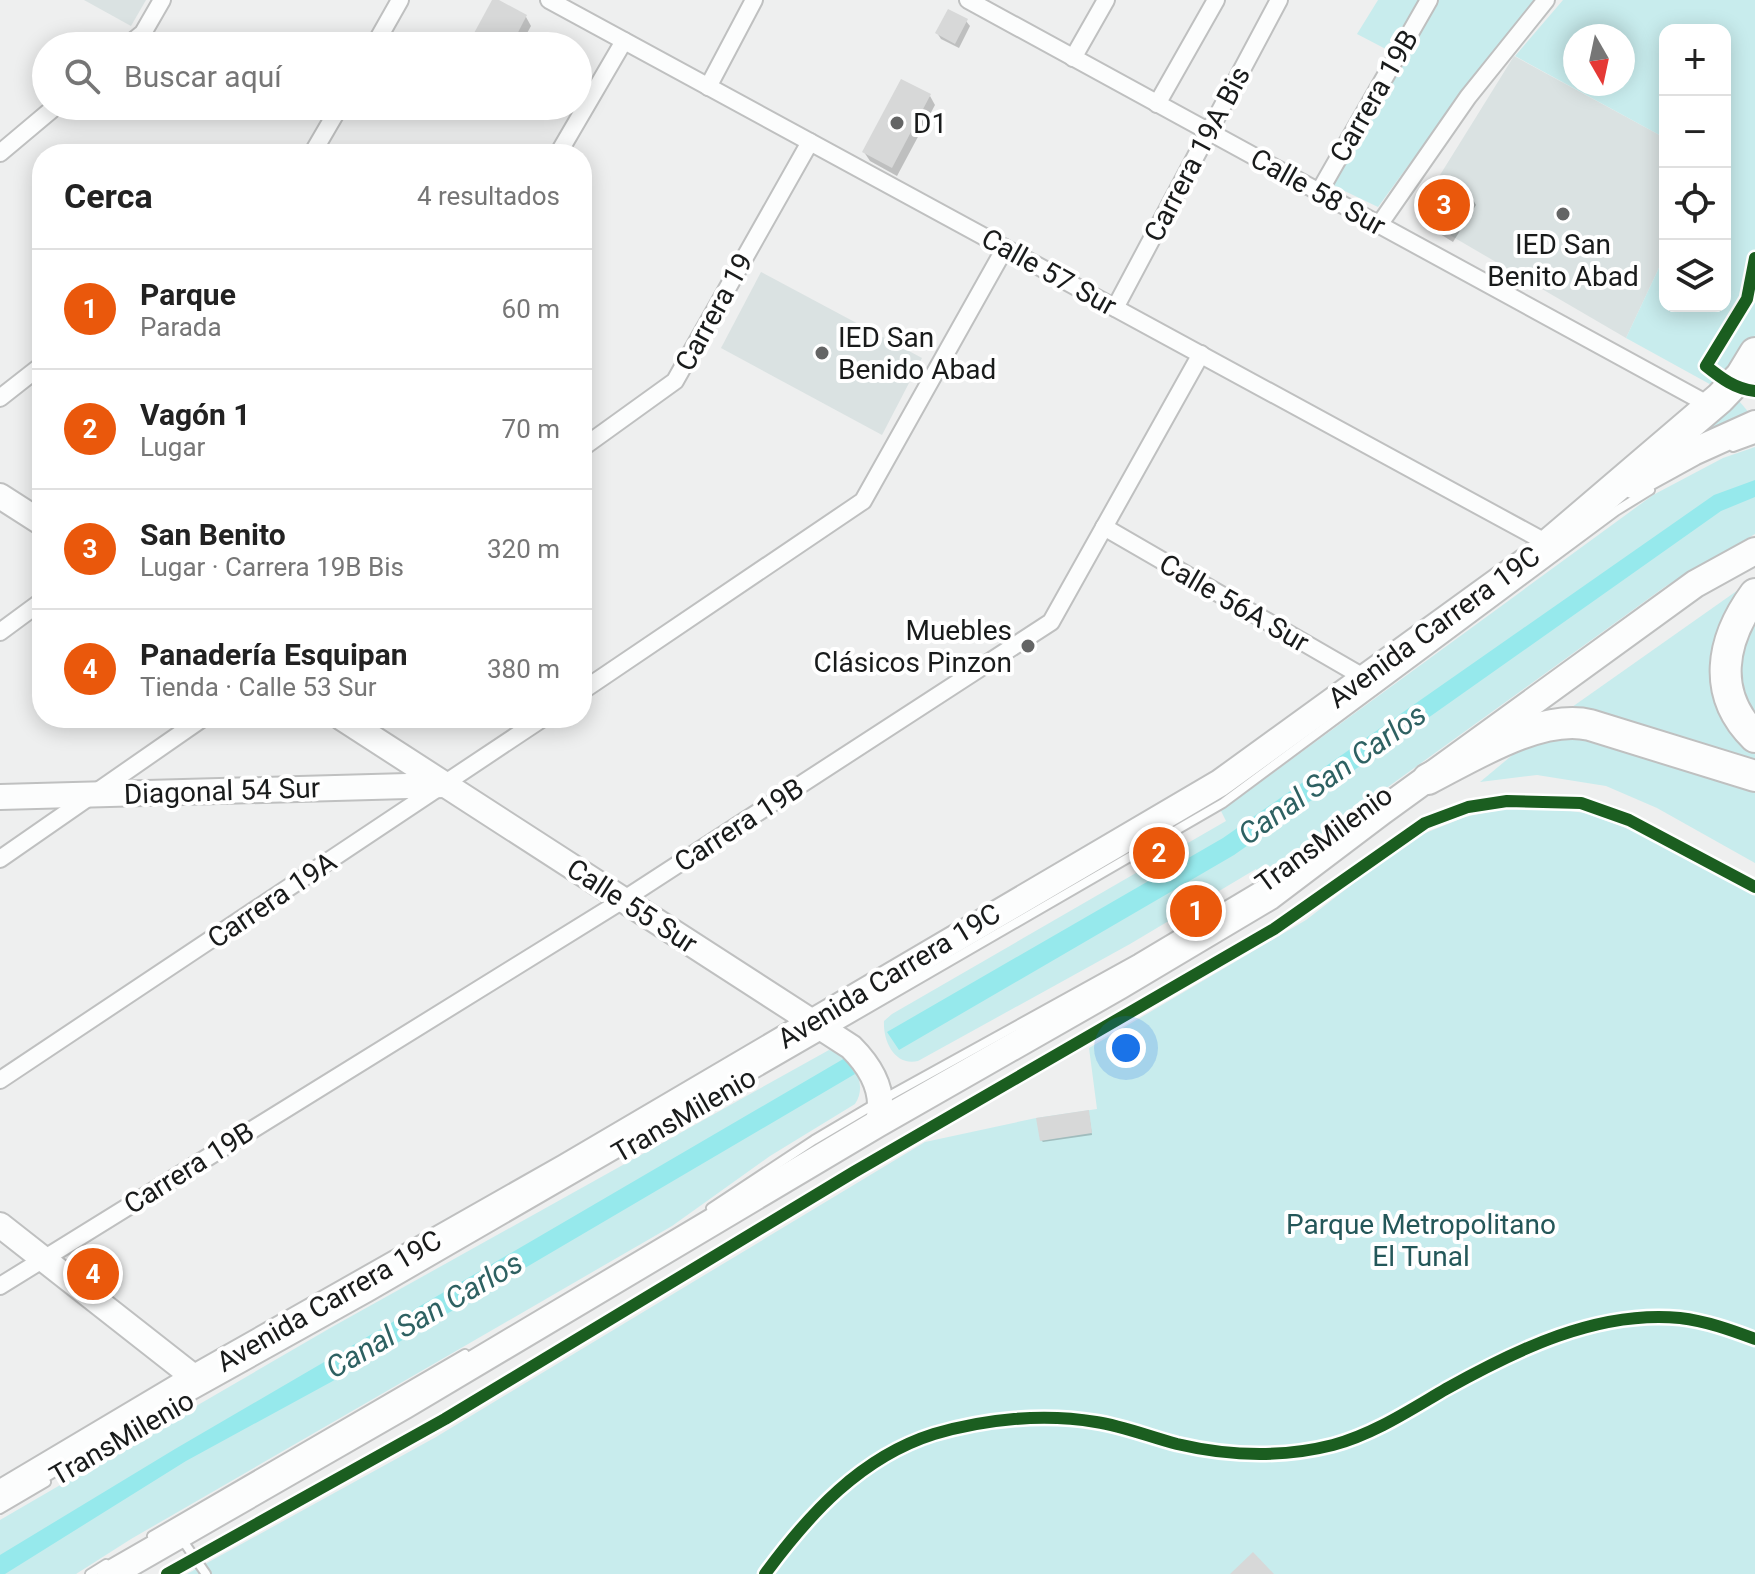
<!DOCTYPE html>
<html lang="es">
<head>
<meta charset="utf-8">
<style>
	:root { --surface:#fff; --page:#f6f6f6; --text:#222; --muted:#767676; --line:#e0e0e0; --accent:#ea580c }
	body { margin:0; font-family:Roboto,sans-serif; background:var(--page); color:var(--text) }
	.controls { position:absolute; right:24px; top:24px; display:grid; overflow:hidden; border-radius:16px; box-shadow:0 4px 20px #0003 }
	.controls button { width:72px; height:72px; display:grid; place-items:center; padding:0; border:0; border-bottom:2px solid var(--line); background:var(--surface); color:var(--text); font:40px sans-serif }
	.compass { position:absolute; left:1563px; top:24px; width:72px; height:72px; border-radius:50%; background:var(--surface); box-shadow:0 4px 20px #0003; rotate:171deg }
	.you { position:absolute; left:1126px; top:1048px; width:28px; height:28px; margin:-20px; border:6px solid #fff; border-radius:50%; background:#1a73e8; box-shadow:0 0 0 12px #1a73e833 }
	.badge { display:grid; place-items:center; width:52px; height:52px; border-radius:50%; background:var(--accent); color:#fff; font-size:26px; font-weight:700 }
	.pin { position:absolute; translate:-50% -50%; border:4px solid #fff; box-shadow:0 2px 8px #0006 }
	.list { margin:0; padding:0; list-style:none }
	h2 { display:flex; justify-content:space-between; align-items:center; height:104px; margin:0; padding:0 32px; font-size:34px }
	h2 small { font-size:26px; font-weight:400; color:var(--muted) }
	.list li { display:grid; grid-template-columns:52px 1fr auto; gap:24px; align-items:center; box-sizing:border-box; height:120px; padding:0 32px; border-top:2px solid var(--line) }
	.list b { display:block; font-size:30px; white-space:nowrap }
	.list p { margin:0; font-size:26px; white-space:nowrap; color:var(--muted) }
	.list em { font-size:26px; font-style:normal; color:var(--muted) }
	.icon { flex:none; width:44px; height:44px; fill:none; stroke:currentColor; stroke-width:2; stroke-linecap:round; stroke-linejoin:round }
	.map { position:relative; flex:none; width:1755px; height:1574px; overflow:hidden }
	.search { position:absolute; background:var(--surface); box-shadow:0 4px 20px #0003; left:32px; top:32px; width:560px; height:88px; display:flex; align-items:center; gap:20px; box-sizing:border-box; padding:0 28px; border-radius:44px; color:var(--muted); font-size:30px }
	.panel { position:absolute; background:var(--surface); box-shadow:0 4px 20px #0003; left:32px; top:144px; width:560px; height:584px; border-radius:32px }
	.map>svg:first-child { display:block }
	.built { fill:#dae2e2 }
	.green { fill:#c8eced; fill-rule:evenodd }
	.water { fill:#96e9ec }
	.shadow { fill:#0003 }
	.building { fill:#d7d8d8 }
	.lines { fill:none; stroke-linecap:round; stroke-linejoin:round }
	.lane-casing { stroke:#bfc0c0; stroke-width:12 }
	.street-casing { stroke:#bfc0c0; stroke-width:20 }
	.secondary-casing { stroke:#bfc0c0; stroke-width:28 }
	.primary-casing { stroke:#bfc0c0; stroke-width:30 }
	.highway-casing { stroke:#bfc0c0; stroke-width:34 }
	.lane { stroke:#fcfdfd; stroke-width:8 }
	.street { stroke:#fcfdfd; stroke-width:16 }
	.secondary { stroke:#fcfdfd; stroke-width:24 }
	.primary { stroke:#fcfdfd; stroke-width:26 }
	.highway { stroke:#fcfdfd; stroke-width:30 }
	.cycleway-casing { stroke:#fff; stroke-width:17 }
	.cycleway { stroke:#1b5e20; stroke-width:12 }
	.poi-dot { fill:#646565; stroke:#fff; stroke-width:3 }
	.labels { text-anchor:middle; dominant-baseline:central; stroke-width:8; stroke-linejoin:round; paint-order:stroke }
	.street-label { font-size:28px; fill:#191b1b; stroke:#fff }
	.poi-label { font-size:28px; fill:#191b1b; stroke:#fff; text-anchor:start }
	.park-label { font-size:28px; fill:#245759; stroke:#fff }
	.water-label { font-size:30px; font-style:italic; fill:#2e6162; stroke:#fff }
</style>
</head>
<body>
<div class="map">
<svg width="1755" height="1574" viewBox="0 0 1755 1574">
	<rect width="100%" height="100%" fill="#eeefef"/>
	<g class="built">
		<path d="M84,0H146L131,26Z"/>
		<path d="M1514,56L1665,138V255L1626,338L1448,234L1472,194L1440,175Z"/>
		<path d="M761,272L922,358L882,435L721,348Z"/>
	</g>
	<g class="green">
		<path d="M1378,0H1537L1470,81L1378,207L1330,184L1401,57L1357,34Z"/>
		<path d="M1563,0H1755V335L1740,361L1715,387L1626,338L1665,255V306H1725V30H1665V138L1515,56ZM1575,36H1623V84H1575Z"/>
		<path d="M1739,401L1751,415L1682,445Z"/>
		<path d="M1755,447V534L1666,586L1262,878L1256,869L1130,944L918,1061C894,1066 883,1041 884,1021L892,1014L1226,821L1221,811L1653,495L1723,458Z"/>
		<path d="M1748,583L1722,629L1755,748V765L1565,712Z"/>
		<path d="M1755,611V726L1741,707L1737,644Z"/>
		<path d="M1575,736L1755,788V863L1657,808L1606,786L1537,775L1480,782L1516,752L1543,739Z"/>
		<path d="M1542,807L1585,813L1637,832L1755,895V1574H187L436,1437L925,1142L1036,1118L1097,1109L1089,1048L1306,920L1363,876L1423,834L1465,817L1501,809Z"/>
		<path d="M829,1050C852,1056 869,1083 855,1104L770,1156L672,1226L131,1539L76,1574H0V1520L332,1327Z"/>
	</g>
	<g class="water">
		<path d="M1755,480V497L1721,511L1234,855L899,1050L887,1032L1223,838L1714,495Z"/>
		<path d="M845,1058L855,1074L331,1382L186,1461L5,1574H0V1555L175,1449Z"/>
	</g>
	<g class="shadow">
		<path d="M494,0L526,17L531,26L520,46H469Z"/>
		<path d="M966,21L970,26L959,48L941,39L937,33Z"/>
		<path d="M930,96L935,105L897,176L870,161L864,152Z"/>
		<path d="M1471,196L1476,205L1453,242L1424,224L1419,215Z"/>
		<path d="M1089,1115L1092,1135L1043,1142L1041,1140Z"/>
	</g>
	<g class="building">
		<path d="M492,0H499L527,15L511,46H467Z"/>
		<path d="M948,9L968,19L955,44L935,33Z"/>
		<path d="M901,79L931,94L892,168L862,152Z"/>
		<path d="M1440,175L1472,194L1448,234L1416,215Z"/>
		<path d="M1089,1110L1092,1133L1040,1141L1036,1118Z"/>
		<path d="M1253,1552L1274,1574H1230Z"/>
	</g>
	<g class="lines">
		<g class="lane-casing">
			<g id="lane">
				<path d="M1733,447L1755,439"/>
				<path d="M711,1208L814,1140L880,1101L1137,959L1271,879"/>
				<path d="M161,1413L371,1296L1223,803L1616,511L1650,490"/>
				<path d="M0,1509L46,1482"/>
				<path d="M152,1536L465,1354"/>
				<path d="M181,1538L206,1574"/>
				<path d="M90,1574L106,1564"/>
			</g>
		</g>
		<g class="street-casing">
			<g id="street">
				<path d="M549,0L1549,544"/>
				<path d="M968,0L1711,406"/>
				<path d="M127,46L143,33L162,0"/>
				<path d="M374,46L400,0"/>
				<path d="M1073,58L1106,0"/>
				<path d="M708,87L754,0"/>
				<path d="M1157,104L1216,0"/>
				<path d="M0,153L56,106"/>
				<path d="M312,154L340,106"/>
				<path d="M558,154L624,41"/>
				<path d="M1319,192L1429,0"/>
				<path d="M1379,225L1468,97L1546,0"/>
				<path d="M1115,308L1279,0"/>
				<path d="M0,398L42,365"/>
				<path d="M582,448L675,381L810,142"/>
				<path d="M1104,527L1365,678"/>
				<path d="M0,632L42,601"/>
				<path d="M582,691L863,501L1005,248"/>
				<path d="M0,859L203,718"/>
				<path d="M0,1080L543,718"/>
				<path d="M0,1286L623,900L1051,622L1201,354"/>
			</g>
		</g>
		<g class="secondary-casing">
			<g id="secondary">
				<path d="M0,496L42,523"/>
				<path d="M342,718L851,1047C872,1068 887,1094 877,1124"/>
				<path d="M0,797L444,785"/>
				<path d="M0,1225L195,1378"/>
			</g>
		</g>
		<g class="primary-casing">
			<g id="primary">
				<path d="M1633,485L1693,452L1755,424"/>
				<path d="M0,1494L195,1378L565,1168L1220,783L1565,533"/>
				<path d="M111,1574L405,1405L877,1124L1119,986L1270,896L1381,812L1695,584L1755,551"/>
			</g>
		</g>
		<g class="highway-casing">
			<g id="highway">
				<path d="M1549,544L1720,398L1741,376L1755,353"/>
				<path d="M1755,594C1721,640 1711,694 1755,737"/>
				<path d="M1428,779C1471,757 1541,713 1590,725L1755,776"/>
			</g>
		</g>
		<use href="#lane" class="lane"/>
		<use href="#street" class="street"/>
		<use href="#secondary" class="secondary"/>
		<use href="#primary" class="primary"/>
		<use href="#highway" class="highway"/>
		<g class="cycleway-casing">
			<g id="cycleway">
				<path d="M1755,258L1747,299L1706,366C1721,378 1735,389 1755,391"/>
				<path d="M167,1574L445,1419L854,1172L1274,929L1425,823L1468,807L1507,801L1581,803L1629,820L1755,887"/>
				<path d="M765,1574C809,1514 861,1457 934,1434C985,1419 1043,1413 1096,1422C1123,1426 1150,1437 1177,1444C1228,1456 1282,1458 1333,1445C1374,1434 1410,1410 1446,1389C1516,1350 1597,1310 1680,1318C1706,1321 1731,1330 1755,1339"/>
			</g>
		</g>
		<use href="#cycleway" class="cycleway"/>
	</g>
	<g class="poi-dot">
		<circle cx="897" cy="123" r="8"/>
		<circle cx="1563" cy="214" r="8"/>
		<circle cx="822" cy="353" r="8"/>
		<circle cx="1028" cy="646" r="8"/>
	</g>
	<g class="labels">
		<g class="street-label">
			<text transform="translate(1374 96) rotate(-60)">Carrera 19B</text>
			<text transform="translate(1197 154) rotate(-62)">Carrera 19A Bis</text>
			<text transform="translate(1318 192) rotate(29)">Calle 58 Sur</text>
			<text transform="translate(1049 272) rotate(29)">Calle 57 Sur</text>
			<text transform="translate(714 312) rotate(-61)">Carrera 19</text>
			<text transform="translate(1234 603) rotate(30)">Calle 56A Sur</text>
			<text transform="translate(1434 627) rotate(-36)">Avenida Carrera 19C</text>
			<text transform="translate(222 791) rotate(-2)">Diagonal 54 Sur</text>
			<text transform="translate(739 825) rotate(-33)">Carrera 19B</text>
			<text transform="translate(1324 839) rotate(-36)">TransMilenio</text>
			<text transform="translate(272 900) rotate(-34)">Carrera 19A</text>
			<text transform="translate(632 906) rotate(33)">Calle 55 Sur</text>
			<text transform="translate(889 976) rotate(-31)">Avenida Carrera 19C</text>
			<text transform="translate(684 1115) rotate(-30)">TransMilenio</text>
			<text transform="translate(189 1168) rotate(-32)">Carrera 19B</text>
			<text transform="translate(329 1301) rotate(-30)">Avenida Carrera 19C</text>
			<text transform="translate(122 1438) rotate(-30)">TransMilenio</text>
		</g>
		<g class="poi-label">
			<text x="913" y="123">D1</text>
			<text x="1563" y="244" text-anchor="middle">IED San<tspan x="1563" dy="32">Benito Abad</tspan></text>
			<text x="838" y="337">IED San<tspan x="838" dy="32">Benido Abad</tspan></text>
			<text x="1012" y="630" text-anchor="end">Muebles<tspan x="1012" dy="32">Clásicos Pinzon</tspan></text>
		</g>
		<g class="park-label">
			<text x="1421" y="1224">Parque Metropolitano<tspan x="1421" dy="32">El Tunal</tspan></text>
		</g>
		<g class="water-label">
			<text transform="translate(1332 774) rotate(-35)">Canal San Carlos</text>
			<text transform="translate(424 1315) rotate(-30)">Canal San Carlos</text>
		</g>
	</g>
</svg>
<div class="controls">
<button>+</button>
<button>−</button>
<button><svg class="icon" aria-label="locate" viewBox="0 0 24 24"><circle cx="12" cy="12" r="6"/><path d="M12 2v4M12 18v4M2 12h4M18 12h4"/></svg></button>
<button><svg class="icon" aria-label="layers" viewBox="0 0 24 24"><path d="M12 4l9 5-9 5-9-5zM3 14l9 5 9-5"/></svg></button>
</div>
<svg class="compass" viewBox="-18 -18 36 36"><path d="M0-13l5 13h-10z" fill="#e53935"/><path d="M0 13l5-13h-10z" fill="#767676"/></svg>
<div class="you"></div>
<div class="pin badge" style="left:1196px;top:911px">1</div>
<div class="pin badge" style="left:1159px;top:853px">2</div>
<div class="pin badge" style="left:1444px;top:205px">3</div>
<div class="pin badge" style="left:93px;top:1274px">4</div>
<div class="search"><svg class="icon" aria-label="search" viewBox="0 0 24 24"><circle cx="10" cy="10" r="6"/><path d="M15 15l6 6"/></svg>Buscar aquí</div>
<section class="panel">
<h2>Cerca<small>4 resultados</small></h2>
<ul class="list">
<li><span class="badge">1</span><div><b>Parque</b><p>Parada</p></div><em>60 m</em></li>
<li><span class="badge">2</span><div><b>Vagón 1</b><p>Lugar</p></div><em>70 m</em></li>
<li><span class="badge">3</span><div><b>San Benito</b><p>Lugar · Carrera 19B Bis</p></div><em>320 m</em></li>
<li><span class="badge">4</span><div><b>Panadería Esquipan</b><p>Tienda · Calle 53 Sur</p></div><em>380 m</em></li>
</ul>
</section>
</div>
</body>
</html>
